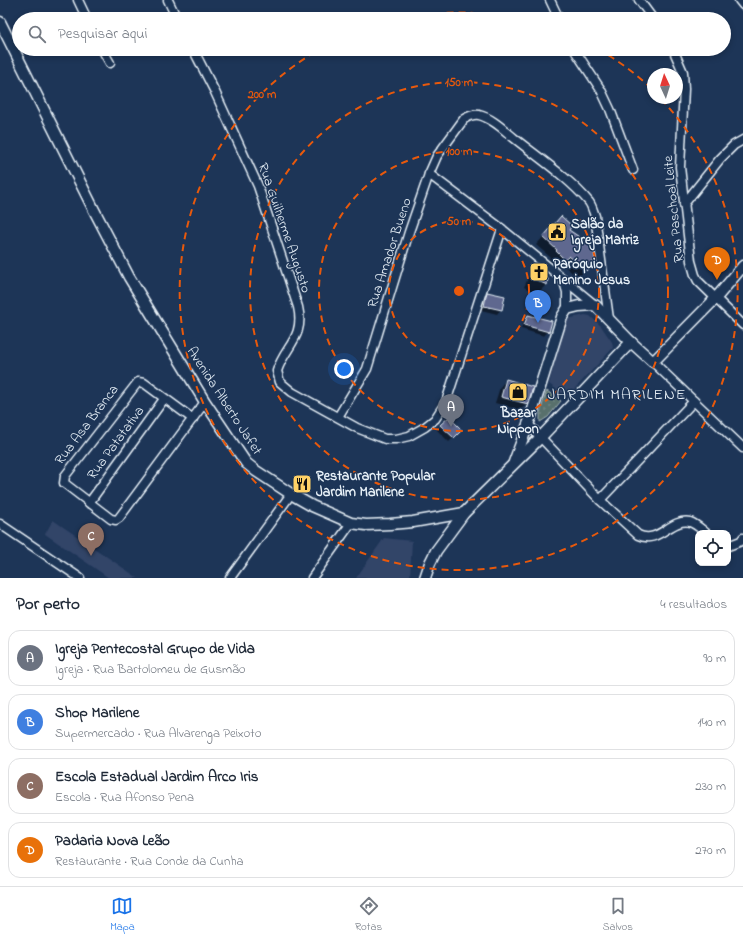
<!DOCTYPE html>
<html lang="pt">
<head>
<meta charset="utf-8">
<style>
	:root { --surface:#fff; --page:#f6f6f7; --text:#1f2937; --muted:#747a83; --line:#e0e1e3; --accent:#1a73e8 }
	body { margin:0; font-family:"Indie Flower",sans-serif; background:var(--page); color:var(--text) }
	.controls { position:absolute; right:12px; bottom:12px; display:grid; overflow:hidden; border-radius:8px; box-shadow:0 2px 6px #0003 }
	.controls button { width:36px; height:36px; display:grid; place-items:center; padding:0; border:0; border-bottom:1px solid var(--line); background:var(--surface); color:var(--text); font:20px sans-serif }
	.compass { position:absolute; left:647px; top:68px; width:36px; height:36px; border-radius:50%; background:var(--surface); box-shadow:0 2px 6px #0003; rotate:356deg }
	.you { position:absolute; left:344px; top:369px; width:14px; height:14px; margin:-10px; border:3px solid #fff; border-radius:50%; background:#1a73e8; box-shadow:0 0 0 6px #1a73e833 }
	.badge { display:grid; place-items:center; width:26px; height:26px; border-radius:50%; background:var(--accent); color:#fff; font-size:13px; font-weight:700 }
	.pin { position:absolute; translate:-50% -33px; filter:drop-shadow(0 1px 2px #0008) }
	.pin::after { content:''; position:absolute; top:21px; width:14px; height:12px; background:inherit; clip-path:polygon(0 0,100% 0,50% 100%) }
	.list { margin:0; padding:0; list-style:none }
	h2 { display:flex; justify-content:space-between; align-items:center; height:52px; margin:0; padding:0 16px; font-size:17px }
	h2 small { font-size:13px; font-weight:400; color:var(--muted) }
	.list li { display:grid; grid-template-columns:26px 1fr auto; gap:12px; align-items:center; box-sizing:border-box; height:56px; margin:0 8px 8px; padding:0 8px; border:1px solid var(--line); border-radius:12px }
	.list b { display:block; font-size:15px; white-space:nowrap }
	.list p { margin:0; font-size:13px; white-space:nowrap; color:var(--muted) }
	.list em { font-size:13px; font-style:normal; color:var(--muted) }
	.icon { flex:none; width:22px; height:22px; fill:none; stroke:currentColor; stroke-width:2; stroke-linecap:round; stroke-linejoin:round }
	.map { position:relative; flex:none; width:743px; height:578px; overflow:hidden }
	.search { position:absolute; background:var(--surface); box-shadow:0 2px 6px #0003; left:12px; right:12px; top:12px; height:44px; display:flex; align-items:center; gap:10px; box-sizing:border-box; padding:0 14px; border-radius:22px; color:var(--muted); font-size:15px }
	.sheet { height:308px; background:var(--surface) }
	nav { display:flex; justify-content:space-around; align-items:center; box-sizing:border-box; height:56px; border-top:1px solid var(--line); background:var(--surface); font-size:11px; color:var(--muted) }
	nav a { display:grid; justify-items:center; gap:2px }
	nav .on { color:var(--accent) }
	.map>svg:first-child { display:block }
	.built { fill:#314468 }
	.park { fill:url(#park-dots); stroke:#a0b0b2 }
	.shadow { fill:#0007 }
	.building { fill:#5f688f; stroke:#e8f1f8 }
	.lines { fill:none; stroke-linecap:round; stroke-linejoin:round }
	.minor-casing { stroke:#e8f1f8; stroke-width:11 }
	.tertiary-casing { stroke:#e8f1f8; stroke-width:13 }
	.minor { stroke:#1d3557; stroke-width:8 }
	.tertiary { stroke:#1d3557; stroke-width:10 }
	.ring { fill:none; stroke:#e8590c; stroke-width:2; stroke-dasharray:7 5 }
	.labels { text-anchor:middle; dominant-baseline:central; stroke-width:3; stroke-linejoin:round; paint-order:stroke }
	.street-label { font-size:14px; fill:#e8f1f8; stroke:#1d3557 }
	.poi-label { font-size:14px; font-weight:bold; fill:#e8f1f8; stroke:#1d3557; text-anchor:start }
	.quarter-label { font-size:16px; letter-spacing:1px; fill:#e8f1f8; stroke:#1d3557 }
	.centre { fill:#e8590c; stroke:#1d3557; stroke-width:2 }
	.ring-label { font-size:12px; text-anchor:middle; font-weight:bold; fill:#e8590c; stroke:#1d3557; stroke-width:3; stroke-linejoin:round; paint-order:stroke }
</style>
</head>
<body>
<div class="map">
<svg width="743" height="578" viewBox="0 0 743 578">
	<defs>
		<pattern id="park-dots" width="8" height="8" patternUnits="userSpaceOnUse"><rect width="8" height="8" fill="#59706c"/><path d="M2 2h.1M6 6h.1" fill="none" stroke="#718582" stroke-width="1.8" stroke-linecap="round"/></pattern>
	</defs>
	<rect width="100%" height="100%" fill="#1d3557"/>
	<filter id="ink" filterUnits="userSpaceOnUse"><feTurbulence type="fractalNoise" baseFrequency=".025" numOctaves="2"/><feDisplacementMap in="SourceGraphic" scale="8" xChannelSelector="R" yChannelSelector="G"/><feConvolveMatrix kernelMatrix="1 2 1 2 8 2 1 2 1" color-interpolation-filters="sRGB"/></filter>
	<g filter="url(#ink)">
		<g class="built">
			<path d="M585,315L590,316L601,326L612,342L613,348L567,397L549,384L563,328L567,319Z"/>
			<path d="M53,520L138,578H109L45,534Z"/>
			<path d="M384,538L412,541L410,578H356Z"/>
		</g>
		<path class="park" d="M547,391L561,401L548,417L540,422V413L546,393Z"/>
		<g class="shadow">
			<path d="M554,225L568,230L594,260L578,278L561,263L557,267L549,259L550,257L536,245Z"/>
			<path d="M538,268L547,280L546,285L537,294L524,287L529,276Z"/>
			<path d="M488,293L501,309L497,314L481,310L483,297Z"/>
			<path d="M528,316L548,331L544,336L521,329L524,320Z"/>
			<path d="M506,380L527,404L520,410L495,403L500,387Z"/>
			<path d="M449,418L461,430L449,442L437,430Z"/>
		</g>
		<g class="building">
			<path d="M561,216L572,226L569,230L594,247L595,260L586,271L569,256L565,260L556,251L557,250L543,237Z"/>
			<path d="M538,266L548,279L547,285L532,278Z"/>
			<path d="M487,292L505,296L502,310L484,306Z"/>
			<path d="M528,315L552,321L549,332L524,325Z"/>
			<path d="M506,379L533,387L528,404L501,397Z"/>
			<path d="M449,417L462,430L454,438L440,425Z"/>
		</g>
		<g class="lines">
			<g class="minor-casing">
				<g id="minor">
					<path d="M78,0L87,19"/>
					<path d="M168,0L177,19"/>
					<path d="M550,0L559,19"/>
					<path d="M639,0L653,19"/>
					<path d="M739,0L743,5"/>
					<path d="M102,49L110,63"/>
					<path d="M193,49L215,92L258,186L298,307C305,338 285,346 277,371L280,382L292,392L357,428L385,439H396L409,436L425,427L435,419L446,402L502,229"/>
					<path d="M574,49L601,90L610,109L633,170"/>
					<path d="M673,49L683,72L684,89L680,167L691,261L695,275L698,281L743,325"/>
					<path d="M429,174L502,229L595,305"/>
					<path d="M684,204L720,159L734,145L743,140"/>
					<path d="M563,279L567,292V309"/>
					<path d="M653,362L743,448"/>
					<path d="M338,417L367,369L409,232L429,174L437,156L464,119C469,116 473,114 479,115C492,118 504,130 514,138C539,158 569,178 589,202C592,206 593,211 595,216L609,319"/>
					<path d="M193,419L144,383L138,382L65,476L64,483L111,519L116,520L119,518L205,402"/>
					<path d="M528,424L600,500L638,535C659,545 670,518 690,522C696,524 701,529 706,533"/>
					<path d="M600,500L694,401"/>
					<path d="M89,503L164,399"/>
					<path d="M0,524L80,578"/>
					<path d="M728,546L741,541L743,538"/>
					<path d="M230,578L291,494"/>
					<path d="M312,578L351,523"/>
				</g>
			</g>
			<g class="tertiary-casing">
				<g id="tertiary">
					<path d="M0,22L94,210L129,277L205,402L246,463L256,471L291,494L312,506L351,523L366,525L390,524L413,522L464,513"/>
					<path d="M514,462L530,419L562,317L567,309L579,306L595,305L631,342L653,362L716,298L743,266"/>
					<path d="M425,578L430,563L436,551L464,513L541,437L631,342"/>
				</g>
			</g>
			<use href="#minor" class="minor"/>
			<use href="#tertiary" class="tertiary"/>
		</g>
	</g>
	<g class="ring">
		<circle cx="459" cy="291" r="70"/>
		<circle cx="459" cy="291" r="140"/>
		<circle cx="459" cy="291" r="209"/>
		<path d="M399 19A279 279 0 0 1 519 19M598 49A279 279 0 0 1 653 90M661 99A279 279 0 1 1 320 49"/>
	</g>
	<defs>
		<g id="civic-square" transform="scale(1)"><rect x="-9" y="-9" width="18" height="18" rx="4" fill="#ffd166" stroke="#1d3557"/><path d="M-.6-6.5H3V-4.5H.6V-3L4-1V1h2V6H-6V1h2V-1L-.6-3ZM-1.2 2.5V6h2.4V2.5Z" fill="#111"/></g>
		<g id="church-square" transform="scale(1)"><rect x="-9" y="-9" width="18" height="18" rx="4" fill="#ffd166" stroke="#1d3557"/><path d="M-1.2-6h2.4v3.5h3.3v2.4h-3.3V6h-2.4V-.1h-3.3v-2.4h3.3Z" fill="#111"/></g>
		<g id="shop-square" transform="scale(1)"><rect x="-9" y="-9" width="18" height="18" rx="4" fill="#ffd166" stroke="#1d3557"/><path d="M-5-2.5h2.3a2.7 3.5 0 0 1 5.4 0H5L5.5 6h-11ZM-1.5-2.5h3a1.5 2.3 0 0 0-3 0Z" fill="#111"/></g>
		<g id="restaurant-square" transform="scale(1)"><rect x="-9" y="-9" width="18" height="18" rx="4" fill="#ffd166" stroke="#1d3557"/><path d="M-5-6h1v4h1v-4h1v4h1v-4h1v5L-1.5 .5V6h-2V.5L-5-1ZM5-6V6H3V1.5H1.5Q1.5-4 5-6Z" fill="#111"/></g>
	</defs>
	<g fill-rule="evenodd">
		<use href="#civic-square" x="557" y="232"/>
		<use href="#church-square" x="539" y="272"/>
		<use href="#shop-square" x="518" y="392"/>
		<use href="#restaurant-square" x="302" y="484"/>
	</g>
	<g class="labels">
		<g class="street-label">
			<text transform="translate(674 209) rotate(-96)">Rua Paschoal Leite</text>
			<text transform="translate(284 228) rotate(71)">Rua Guilherme Augusto</text>
			<text transform="translate(390 253) rotate(-72)">Rua Amador Bueno</text>
			<text transform="translate(224 401) rotate(57)">Avenida Alberto Jafet</text>
			<text transform="translate(87 425) rotate(-53)">Rua Asa Branca</text>
			<text transform="translate(116 443) rotate(-54)">Rua Patatativa</text>
		</g>
		<g class="poi-label">
			<text x="571" y="224">Salão da<tspan x="571" dy="16">Igreja Matriz</tspan></text>
			<text x="553" y="264">Paróquio<tspan x="553" dy="16">Menino Jesus</tspan></text>
			<text x="518" y="413" text-anchor="middle">Bazar<tspan x="518" dy="16">Nippon</tspan></text>
			<text x="316" y="476">Restaurante Popular<tspan x="316" dy="16">Jardim Marilene</tspan></text>
		</g>
		<g class="quarter-label">
			<text x="617" y="395">JARDIM MARILENE</text>
		</g>
	</g>
	<circle cx="459" cy="291" r="6" class="centre"/>
	<g class="ring-label">
		<text x="459" y="86">150 m</text>
		<text x="262" y="98">200 m</text>
		<text x="459" y="155">100 m</text>
		<text x="459" y="225">50 m</text>
	</g>
</svg>
<div class="controls">
<button><svg class="icon" aria-label="locate" viewBox="0 0 24 24"><circle cx="12" cy="12" r="6"/><path d="M12 2v4M12 18v4M2 12h4M18 12h4"/></svg></button>
</div>
<svg class="compass" viewBox="-18 -18 36 36"><path d="M0-13l5 13h-10z" fill="#e53935"/><path d="M0 13l5-13h-10z" fill="#747a83"/></svg>
<div class="you"></div>
<div class="pin badge" style="left:451px;top:427px;background:#6b7280">A</div>
<div class="pin badge" style="left:538px;top:323px;background:#3f7fe0">B</div>
<div class="pin badge" style="left:91px;top:556px;background:#8d6e63">C</div>
<div class="pin badge" style="left:717px;top:280px;background:#e8710a">D</div>
<div class="search"><svg class="icon" aria-label="search" viewBox="0 0 24 24"><circle cx="10" cy="10" r="6"/><path d="M15 15l6 6"/></svg>Pesquisar aqui</div>
</div>
<section class="sheet">
<h2>Por perto<small>4 resultados</small></h2>
<ul class="list">
<li><span class="badge" style="background:#6b7280">A</span><div><b>Igreja Pentecostal Grupo de Vida</b><p>Igreja · Rua Bartolomeu de Gusmão</p></div><em>90 m</em></li>
<li><span class="badge" style="background:#3f7fe0">B</span><div><b>Shop Marilene</b><p>Supermercado · Rua Alvarenga Peixoto</p></div><em>140 m</em></li>
<li><span class="badge" style="background:#8d6e63">C</span><div><b>Escola Estadual Jardim Arco Iris</b><p>Escola · Rua Afonso Pena</p></div><em>230 m</em></li>
<li><span class="badge" style="background:#e8710a">D</span><div><b>Padaria Nova Leão</b><p>Restaurante · Rua Conde da Cunha</p></div><em>270 m</em></li>
</ul>
</section>
<nav>
<a class="on"><svg class="icon" aria-label="map" viewBox="0 0 24 24"><path d="M3 6l6-2 6 2 6-2v14l-6 2-6-2-6 2zM9 4v14M15 6v14"/></svg>Mapa</a>
<a><svg class="icon" aria-label="directions" viewBox="0 0 24 24"><path d="M12 3l9 9-9 9-9-9zM9 14v-3h6M13 9l2 2-2 2"/></svg>Rotas</a>
<a><svg class="icon" aria-label="saved" viewBox="0 0 24 24"><path d="M7 4h10v16l-5-4-5 4z"/></svg>Salvos</a>
</nav>
</body>
</html>
